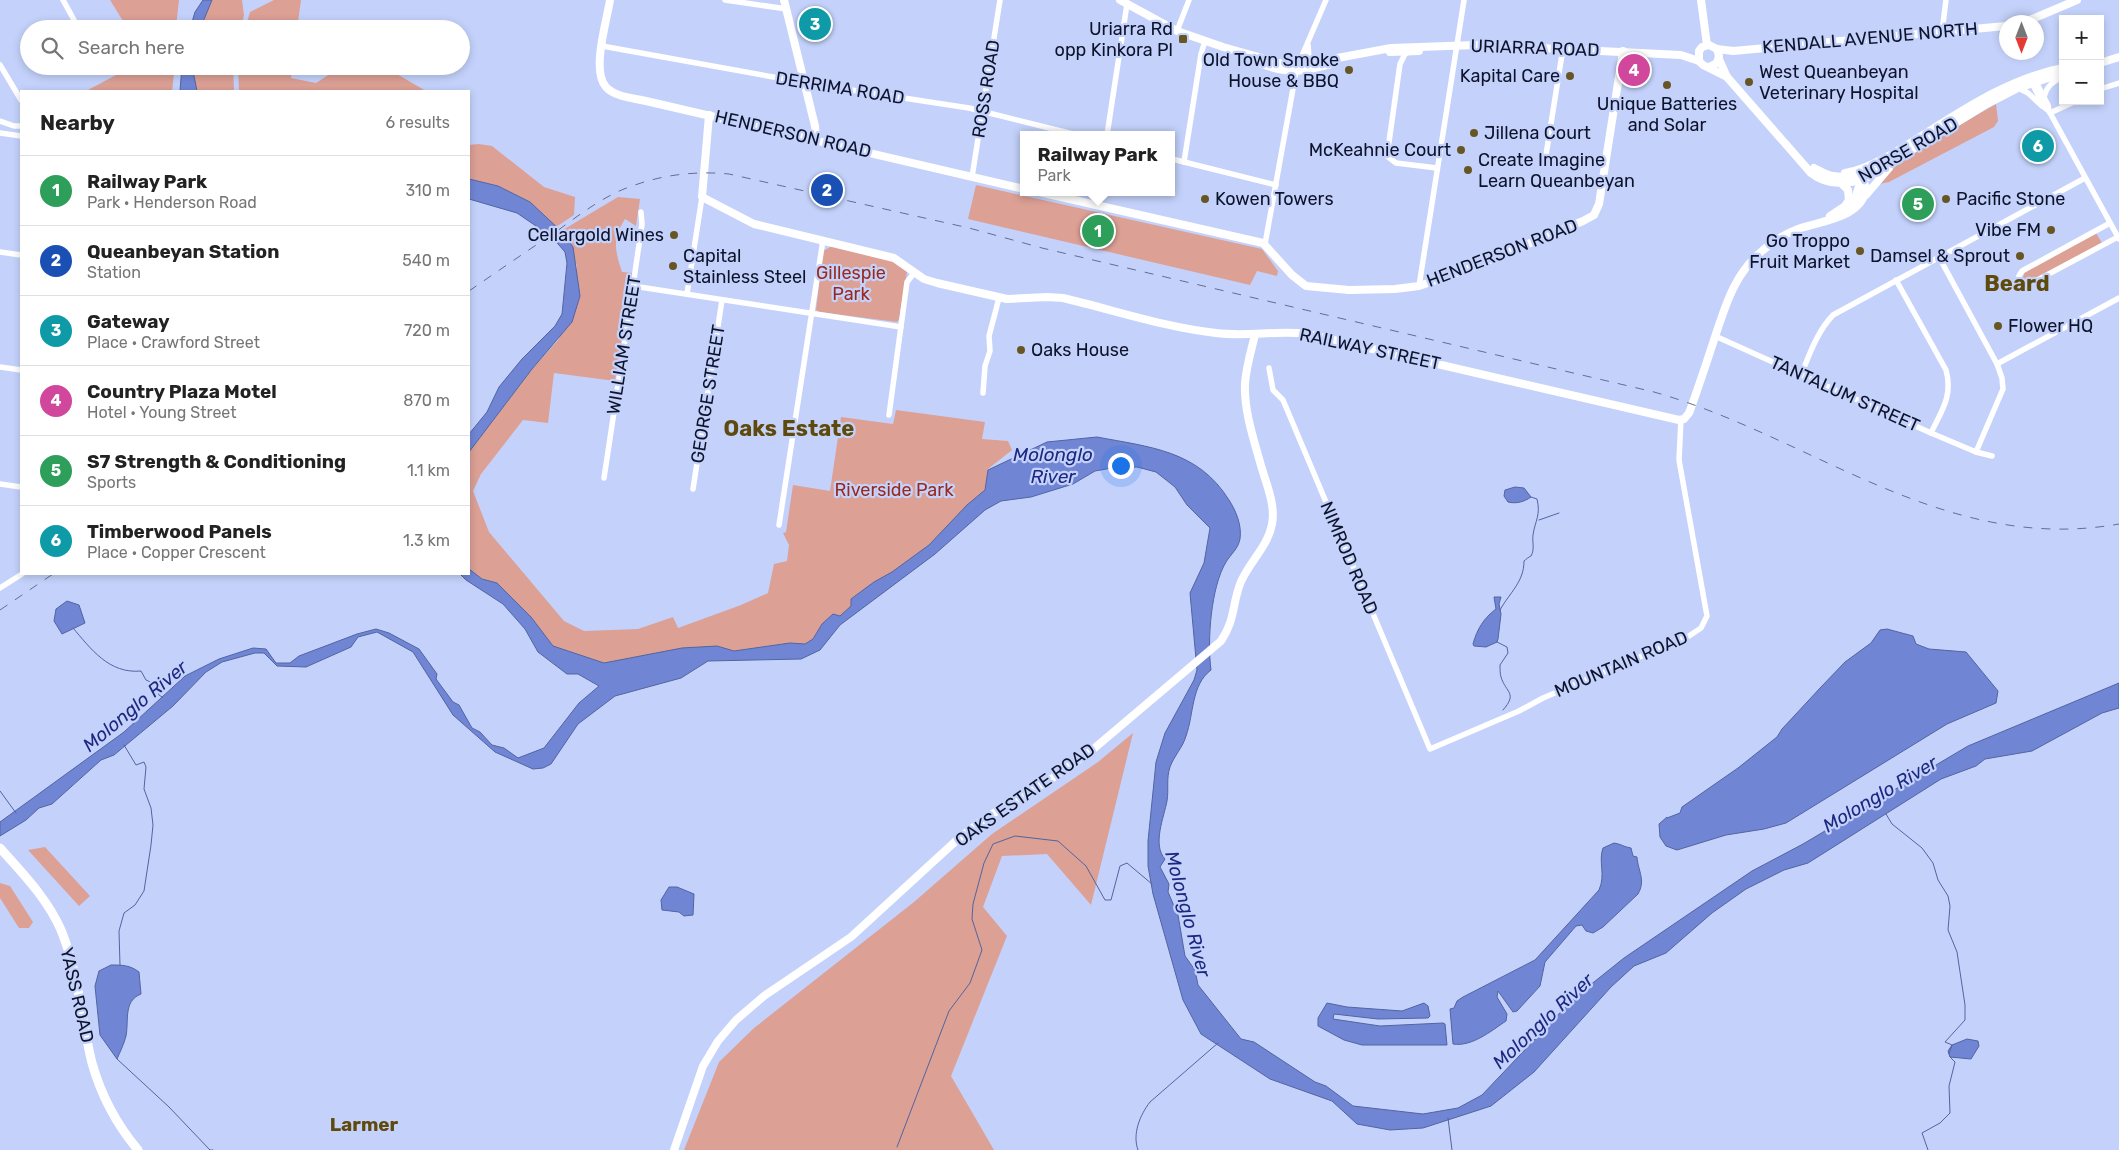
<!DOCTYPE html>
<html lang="en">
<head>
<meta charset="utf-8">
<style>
	:root { --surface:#fff; --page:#f2f2f2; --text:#222; --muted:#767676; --line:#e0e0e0; --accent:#b45309 }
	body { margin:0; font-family:Rubik,sans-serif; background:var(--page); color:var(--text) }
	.controls { position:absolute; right:15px; top:15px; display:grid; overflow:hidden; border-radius:0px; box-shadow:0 2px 8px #0003 }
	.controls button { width:45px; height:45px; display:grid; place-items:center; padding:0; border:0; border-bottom:1px solid var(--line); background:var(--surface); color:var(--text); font:25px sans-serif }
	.compass { position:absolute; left:1999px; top:15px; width:45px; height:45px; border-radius:50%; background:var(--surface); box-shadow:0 2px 8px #0003; rotate:180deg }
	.you { position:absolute; left:1120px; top:465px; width:18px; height:18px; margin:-12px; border:4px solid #fff; border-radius:50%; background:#1a73e8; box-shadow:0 0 0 8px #1a73e833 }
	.badge { display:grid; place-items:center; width:32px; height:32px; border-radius:50%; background:var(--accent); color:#fff; font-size:16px; font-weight:700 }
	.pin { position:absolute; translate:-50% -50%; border:2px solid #fff; box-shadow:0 1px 5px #0006 }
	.popup { position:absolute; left:1020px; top:131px; width:155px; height:65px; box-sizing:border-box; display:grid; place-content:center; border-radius:0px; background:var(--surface); filter:drop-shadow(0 1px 4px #0005); font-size:16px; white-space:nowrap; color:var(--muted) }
	.popup b { font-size:19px; color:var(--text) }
	.popup::after { content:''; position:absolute; left:50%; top:100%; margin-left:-10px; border:10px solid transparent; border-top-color:var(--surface) }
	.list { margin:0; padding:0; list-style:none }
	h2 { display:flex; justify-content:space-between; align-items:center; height:65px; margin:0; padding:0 20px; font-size:21px }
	h2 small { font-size:16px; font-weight:400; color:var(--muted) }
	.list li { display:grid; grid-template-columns:32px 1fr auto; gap:15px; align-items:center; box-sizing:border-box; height:70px; padding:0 20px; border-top:1px solid var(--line) }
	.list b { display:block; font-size:19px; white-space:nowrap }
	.list p { margin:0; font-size:16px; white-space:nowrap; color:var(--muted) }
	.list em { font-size:16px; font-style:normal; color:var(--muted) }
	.icon { flex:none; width:28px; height:28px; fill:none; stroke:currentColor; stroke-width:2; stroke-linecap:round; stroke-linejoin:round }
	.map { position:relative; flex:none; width:2119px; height:1150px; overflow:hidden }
	.search { position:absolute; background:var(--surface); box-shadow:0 2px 8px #0003; left:20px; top:20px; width:450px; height:55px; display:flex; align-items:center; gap:12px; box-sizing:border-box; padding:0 18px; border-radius:28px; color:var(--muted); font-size:19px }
	.panel { position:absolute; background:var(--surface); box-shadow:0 2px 8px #0003; left:20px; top:90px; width:450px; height:485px; border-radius:0px }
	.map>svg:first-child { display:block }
	.green { fill:#dca095 }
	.water { fill:#7086d4; stroke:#5264a1 }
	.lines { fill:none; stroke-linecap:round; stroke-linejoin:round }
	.stream { stroke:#5264a1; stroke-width:1 }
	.street { stroke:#fff; stroke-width:5.5 }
	.secondary { stroke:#fff; stroke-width:8 }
	.primary { stroke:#fff; stroke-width:9 }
	.rail { stroke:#646d8e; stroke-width:1; stroke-dasharray:9 9; stroke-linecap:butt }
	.poi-dot { fill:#675624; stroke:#c4d2fb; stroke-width:2 }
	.labels { text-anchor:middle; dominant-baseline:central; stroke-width:4.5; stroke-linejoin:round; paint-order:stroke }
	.poi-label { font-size:18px; fill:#0d132b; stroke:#c4d2fb; text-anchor:end }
	.street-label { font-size:18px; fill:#0d132b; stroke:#c4d2fb }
	.park-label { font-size:18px; fill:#99291c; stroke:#c4d2fb }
	.water-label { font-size:19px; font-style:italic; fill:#1d2882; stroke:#c4d2fb }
	.neighbourhood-label { font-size:19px; font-weight:bold; fill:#5e4a0c; stroke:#c4d2fb }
	.district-label { font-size:22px; font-weight:bold; fill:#5e4a0c; stroke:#c4d2fb }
</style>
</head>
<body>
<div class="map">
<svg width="2119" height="1150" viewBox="0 0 2119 1150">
	<rect width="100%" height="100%" fill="#c4d2fb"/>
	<g class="green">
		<path d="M110,0H179L176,27L175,29H128Z"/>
		<path d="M212,0H242L244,15L241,29H200Z"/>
		<path d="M274,0H301L297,29H245L250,12Z"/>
		<path d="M133,66H175L172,91H86Z"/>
		<path d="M192,66H233L234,91H197Z"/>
		<path d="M238,66H293L291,78L316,83L342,66H383L426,91H239Z"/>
		<path d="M1996,104L1998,121L1994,127L1889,182L1880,184L1889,171L1912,155L1922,146Z"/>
		<path d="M479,144L492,146L544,187L575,197L574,215L556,227L530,202L498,186L469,179V145Z"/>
		<path d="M976,185L1262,249L1278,271L1277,276L1257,271L1250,285L968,219Z"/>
		<path d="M618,197L640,199L636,226L625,219C612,239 615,251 622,272L633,273L615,381L554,373L548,423L523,420L481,474L473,491L489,532L564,621L584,631L638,629L673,617L678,628L741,605L768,593L774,564L787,561L789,545L783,533L786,532L793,485L830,491L841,417L893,424L896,410L985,422L982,439L1008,441L1012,450L988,469L985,490C965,507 949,526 930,544C906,566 876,580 851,599V606L840,616L833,614L822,624L813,639L805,644L790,643L734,651L717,646L604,663L553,646L531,617L497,583L482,579L469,569V452L532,369L559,339L577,266L573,256V247L561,231Z"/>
		<path d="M2096,233L2102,243L2030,282L2025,281L2023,277L2025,272Z"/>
		<path d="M832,246C850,250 898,256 907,272L899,319L897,322L819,312L816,310L823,251Z"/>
		<path d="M1133,733L1091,905L1047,854L1002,856L983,907L1007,936L951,1076L994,1150H684L719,1062L754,1028L914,902L992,834L1098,762Z"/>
		<path d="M45,847L90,896L79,906L28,850Z"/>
		<path d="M0,883L10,886L33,922L29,928H19L0,898Z"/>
	</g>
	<g class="water">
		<path d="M203,0H212L200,29H190L195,12Z"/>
		<path d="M182,66H192L197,91H180Z"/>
		<path d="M469,179L498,186L530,202L561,231L573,247L580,296L572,322L532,369L469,452V434L487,412L499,387L522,359L555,326L562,314L567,263L565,252L552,237L517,213L469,199Z"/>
		<path d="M1097,437C1149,447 1198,450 1229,500C1236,511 1242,525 1240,539C1238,549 1231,554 1226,562C1211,587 1207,640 1211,670C1191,685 1194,714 1186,736C1183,747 1174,756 1170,767C1166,779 1169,789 1167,801C1164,817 1152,845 1165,859L1160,867L1169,884L1168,892L1178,915L1185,956L1195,970L1198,985L1241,1039L1254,1042L1315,1082L1326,1086L1353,1106L1423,1114L1458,1108L1482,1095L1574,998L1624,958L1752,871L1803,844L1968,746L2119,683V708L2102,713L2032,751L1985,759L1976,766L1941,779L1808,863L1784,870L1746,889L1712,913L1666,953L1634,966L1611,987L1534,1072L1491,1106L1423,1128L1390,1130L1357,1124L1332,1101L1270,1079L1201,1034L1183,1000L1153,894L1148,866V841L1156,762L1165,733L1194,680L1197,670L1190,593L1204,563L1210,528L1187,505L1175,487L1156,472L1137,467L1112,468L1095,471L1073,484L1031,497L1001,501L985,510L935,554L840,625L820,650L801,659L708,661L681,678L615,696L578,724L551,764L543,768L533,769L495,752L453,715L413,652L377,632L358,637L351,647L306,667L277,666L264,653H255L222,662L206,672L173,706L114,755L101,760L52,804L39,808L26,820L0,836V822L124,732L185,676L219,659L253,648L266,649L276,663H290L299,656L357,634L376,629L389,633L419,649L437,674L436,679L453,702L459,705L472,728L480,732L492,745L504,748L518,758L544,748L579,703L599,686L578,674H567L538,652L525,629L503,604L466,580L460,574H469V569L482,579L497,583L531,617L553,646L604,663L682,648L717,646L734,651L790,643L805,644L813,639L822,624L833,614L840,616L851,606V599L874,582L892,572L929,545L967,505L985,490L988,470L1047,442Z"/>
		<path d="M1515,487L1524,488L1531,497C1524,502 1516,504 1508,502L1504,496L1505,490Z"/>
		<path d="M1494,597H1501L1499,604L1501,614L1498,639L1497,642L1486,647L1474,646L1473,644C1477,629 1484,618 1496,609Z"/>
		<path d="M67,601L79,605L85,623L62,634L54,621L56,609Z"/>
		<path d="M1887,629L1913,636L1916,644L1929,649L1966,652L1998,691L1996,703L1947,724L1786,823L1764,829L1726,835L1677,850L1666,846L1660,837L1659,824L1667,817V818L1680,813L1682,807L1738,768L1777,737L1782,729L1821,687L1845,662L1871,643L1880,630Z"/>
		<path d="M1614,843C1621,844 1624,847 1631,848L1633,856L1637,857C1638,871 1646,880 1638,894L1603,927L1593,933L1586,931L1582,925L1576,926L1545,962L1540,986L1517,1011L1513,1012L1498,991L1497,997L1507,1014L1506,1021C1491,1031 1472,1047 1453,1044L1450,1009L1454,1008L1457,1001L1463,997L1535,960L1599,890C1606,874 1598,862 1603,848Z"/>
		<path d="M669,887H677L694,894L693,915L684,916L679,912L662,910L661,900Z"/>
		<path d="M111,965C122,965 130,965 139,972L141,994C123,1001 129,1021 126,1036C124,1044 120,1052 117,1059L100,1035L95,986L99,971Z"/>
		<path d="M1327,1003L1347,1007L1402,1011L1424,1003L1428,1006L1430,1016L1428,1018L1378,1019L1334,1014L1333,1019L1380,1026L1443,1023L1445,1024L1447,1045H1362L1344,1040L1318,1026V1018Z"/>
		<path d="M1967,1039L1978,1041L1979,1046L1971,1059L1950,1057L1948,1051L1952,1045Z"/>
	</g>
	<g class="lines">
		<g class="stream">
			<path d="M1539,520L1559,513"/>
			<path d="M1500,610C1510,592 1524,582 1524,561C1525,560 1530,556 1531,556C1535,549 1532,542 1533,535C1535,521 1541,515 1537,499L1531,497"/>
			<path d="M73,628C91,649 109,674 141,671L146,680C154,683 157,688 159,695L162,697"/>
			<path d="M1497,642L1507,647L1508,653L1500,665C1500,669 1500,674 1501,677C1506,693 1518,693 1503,710"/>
			<path d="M0,791L16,813"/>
			<path d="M1886,814L1892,824L1922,848L1933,863L1938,880L1948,896L1950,906L1948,930L1957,952L1965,1005V1020L1945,1042L1952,1045L1949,1054"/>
			<path d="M120,965L119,931L124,913L135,905L144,891L151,845L153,825L151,808L144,789L146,767L144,762L136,765L124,745"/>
			<path d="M117,1059L169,1107L210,1150H213"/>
			<path d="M1448,1118L1452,1150"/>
			<path d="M897,1147L949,1011L970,983L982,950L972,919L973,904L984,863L993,844L1015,836L1058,841L1086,866L1105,900H1111L1120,866L1127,863L1152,884"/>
			<path d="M1138,1150C1132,1134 1140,1115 1150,1102L1218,1043"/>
			<path d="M1928,1150L1922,1133L1940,1123L1950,1113L1949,1086L1955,1062L1950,1057"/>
		</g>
		<g class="street">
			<path d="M63,0L79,29"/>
			<path d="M725,0L787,9"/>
			<path d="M1177,31L1189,0"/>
			<path d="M1942,32L1946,0"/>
			<path d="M1308,45L1309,57L1316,61"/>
			<path d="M602,46L812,84L969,108L1077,135"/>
			<path d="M1409,52L1405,54L1400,64L1387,156L1396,163L1437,168"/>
			<path d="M0,65L21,100"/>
			<path d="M1298,65L1326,0"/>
			<path d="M2036,82L2048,105L2049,111L2119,239"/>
			<path d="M2032,83L2044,107L2049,111"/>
			<path d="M2018,88L2028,93L2042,106"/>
			<path d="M2100,89L2119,83"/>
			<path d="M2044,98C2046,86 2053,82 2063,76"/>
			<path d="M2050,113L2076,101"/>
			<path d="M0,121L14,126H21"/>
			<path d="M0,133L21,136"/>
			<path d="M1107,135L1127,4"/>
			<path d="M1546,155L1563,48"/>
			<path d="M1172,159L1276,185"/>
			<path d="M1184,162L1201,54L1205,41"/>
			<path d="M972,177L1000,0"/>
			<path d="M2110,223L2022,271L2019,276V281L2024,285L2030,284L2118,237"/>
			<path d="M1265,244L1296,72"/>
			<path d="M0,252L21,255"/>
			<path d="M1939,257L1997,364L2002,378L2003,389L1976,452"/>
			<path d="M1896,280L1946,370C1953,396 1942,410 1931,433"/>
			<path d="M633,286L901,327"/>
			<path d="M1419,286L1464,0"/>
			<path d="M687,294L702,197"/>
			<path d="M1715,336L1931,433L1976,452L1992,456"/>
			<path d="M1997,364L2119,298"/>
			<path d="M0,367L21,370"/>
			<path d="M1269,368L1273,390L1283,400L1430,749L1519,711L1543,698L1689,636L1701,628L1707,616L1679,460L1681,419"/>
			<path d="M1801,375C1810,353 1817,332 1833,315L2085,178"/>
			<path d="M983,393L985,366L990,351L989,336L999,298"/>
			<path d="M889,415L907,282L915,272"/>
			<path d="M604,478L633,286L642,224L641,212"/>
			<path d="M0,484L21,487"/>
			<path d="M693,489L722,300"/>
			<path d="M779,525L823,240"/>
			<path d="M0,588L22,574"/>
		</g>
		<g class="secondary">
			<path d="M610,0C607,20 591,71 606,87C615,97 633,98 646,101L1024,189"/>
			<path d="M784,0L815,126L816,139"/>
			<path d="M1120,0L1177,31L1223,47L1286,65L1305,64L1391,48L1476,45L1681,55L1699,61"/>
			<path d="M1701,0L1707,45"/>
			<path d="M2025,22L2077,0"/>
			<path d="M1717,49L1733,51L2006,26"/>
			<path d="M1390,52L1419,51"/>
			<path d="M1719,59L1727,77L1811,173C1828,186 1849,185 1868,177L1985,105L2018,88L2063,73"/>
			<path d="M1252,60C1286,75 1300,73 1335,63"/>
			<path d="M2100,63L2119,57"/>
			<path d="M1709,67L1717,63L1719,56L1717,49L1709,45L1702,47L1699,51V61L1703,65L1727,77"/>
			<path d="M709,115L702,197L754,224L894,258L924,279L937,283L1007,299L1047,297L1063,298C1114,310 1164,327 1216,333C1247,337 1277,330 1308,334L1679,420L1684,419L1689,413C1698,389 1706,364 1714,340C1725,307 1734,274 1762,251C1772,242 1785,234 1798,229C1820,221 1862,218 1866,189C1863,171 1846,179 1833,176C1826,175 1820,171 1814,168"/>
			<path d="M1845,173C1871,169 1906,146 1928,132C1969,106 2014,77 2063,68"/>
			<path d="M1039,192L1263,243L1292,275L1306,286L1349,290L1395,289L1419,286L1468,269L1583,221L1594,215L1599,204L1623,51"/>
			<path d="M1866,195L1889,168"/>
			<path d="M1845,209L1855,199L1862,177"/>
			<path d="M1830,216L1845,206L1849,200L1848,190L1841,183"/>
			<path d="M674,1150L703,1066L718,1041L736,1020L764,996L851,937L958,839L984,819L1051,779L1091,751L1221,641C1235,620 1232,606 1240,584C1248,563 1268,547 1272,524C1276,504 1265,481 1260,462C1253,437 1244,410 1245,384C1246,367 1251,351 1255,335"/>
		</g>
		<path class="primary" d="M0,848C23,874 47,898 61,930C79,974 81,1019 92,1063C101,1095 117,1125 138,1150"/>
		<g class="rail">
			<path d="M469,291C498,271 527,251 557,231C582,213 606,194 635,185C666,174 698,171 729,174L969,228L1042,248L1654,392C1813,437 1944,555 2119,524"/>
			<path d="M0,610L53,574"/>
		</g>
	</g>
	<g class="poi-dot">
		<rect x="1178" y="34" width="10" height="10" rx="2.5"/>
		<circle cx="1349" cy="70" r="5"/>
		<circle cx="1570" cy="76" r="5"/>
		<circle cx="1749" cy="82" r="5"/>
		<circle cx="1667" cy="85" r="5"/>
		<circle cx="1474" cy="133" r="5"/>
		<circle cx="1461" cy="150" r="5"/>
		<circle cx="1468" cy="170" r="5"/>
		<circle cx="1205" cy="199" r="5"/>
		<circle cx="1946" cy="199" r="5"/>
		<circle cx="2051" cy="230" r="5"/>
		<circle cx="674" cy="235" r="5"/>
		<circle cx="1860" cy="251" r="5"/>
		<circle cx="2020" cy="256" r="5"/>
		<circle cx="673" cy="266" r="5"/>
		<circle cx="1998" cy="326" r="5"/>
		<circle cx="1021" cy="350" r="5"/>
	</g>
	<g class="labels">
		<g class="poi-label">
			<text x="1173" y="29">Uriarra Rd<tspan x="1173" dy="21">opp Kinkora Pl</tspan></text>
			<text x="1339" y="60">Old Town Smoke<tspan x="1339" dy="21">House &amp; BBQ</tspan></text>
			<text x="1759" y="72" text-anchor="start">West Queanbeyan<tspan x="1759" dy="21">Veterinary Hospital</tspan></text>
			<text x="1560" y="76">Kapital Care</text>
			<text x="1667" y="104" text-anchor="middle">Unique Batteries<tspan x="1667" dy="21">and Solar</tspan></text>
			<text x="1484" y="133" text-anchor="start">Jillena Court</text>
			<text x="1451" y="150">McKeahnie Court</text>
			<text x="1478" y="160" text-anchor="start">Create Imagine<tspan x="1478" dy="21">Learn Queanbeyan</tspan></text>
			<text x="1215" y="199" text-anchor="start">Kowen Towers</text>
			<text x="1956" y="199" text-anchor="start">Pacific Stone</text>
			<text x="2041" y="230">Vibe FM</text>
			<text x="664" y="235">Cellargold Wines</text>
			<text x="1850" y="241">Go Troppo<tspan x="1850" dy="21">Fruit Market</tspan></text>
			<text x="683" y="256" text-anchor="start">Capital<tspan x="683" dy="21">Stainless Steel</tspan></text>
			<text x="2010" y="256">Damsel &amp; Sprout</text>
			<text x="2008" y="326" text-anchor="start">Flower HQ</text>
			<text x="1031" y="350" text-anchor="start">Oaks House</text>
		</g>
		<g class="street-label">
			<text transform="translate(1870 38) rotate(-5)">KENDALL AVENUE NORTH</text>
			<text transform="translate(1535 48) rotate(2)">URIARRA ROAD</text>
			<text transform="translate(840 88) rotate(9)">DERRIMA ROAD</text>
			<text transform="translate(986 89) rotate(-81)">ROSS ROAD</text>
			<text transform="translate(793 134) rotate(13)">HENDERSON ROAD</text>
			<text transform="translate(1908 150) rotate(-30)">NORSE ROAD</text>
			<text transform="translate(1502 253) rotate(-21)">HENDERSON ROAD</text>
			<text transform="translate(624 345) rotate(-81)">WILLIAM STREET</text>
			<text transform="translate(1370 349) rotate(12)">RAILWAY STREET</text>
			<text transform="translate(708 394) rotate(-81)">GEORGE STREET</text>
			<text transform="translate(1845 394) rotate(24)">TANTALUM STREET</text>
			<text transform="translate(1349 558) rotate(67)">NIMROD ROAD</text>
			<text transform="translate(1621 664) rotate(-23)">MOUNTAIN ROAD</text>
			<text transform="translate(1025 795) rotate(-35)">OAKS ESTATE ROAD</text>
			<text transform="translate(77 995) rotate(77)">YASS ROAD</text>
		</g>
		<g class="park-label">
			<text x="851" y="273">Gillespie<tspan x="851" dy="21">Park</tspan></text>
			<text x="894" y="490">Riverside Park</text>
		</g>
		<g class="water-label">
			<text x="1053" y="454">Molonglo<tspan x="1053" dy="22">River</tspan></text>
			<text transform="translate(135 706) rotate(-40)">Molonglo River</text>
			<text transform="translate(1880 794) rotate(-31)">Molonglo River</text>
			<text transform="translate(1188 914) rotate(75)">Molonglo River</text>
			<text transform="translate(1543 1021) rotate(-43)">Molonglo River</text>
		</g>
		<g class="neighbourhood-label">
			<text x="364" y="1124">Larmer</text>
		</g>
		<g class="district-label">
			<text x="2017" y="283">Beard</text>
			<text x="789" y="428">Oaks Estate</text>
		</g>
	</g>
</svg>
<div class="controls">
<button>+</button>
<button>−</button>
</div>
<svg class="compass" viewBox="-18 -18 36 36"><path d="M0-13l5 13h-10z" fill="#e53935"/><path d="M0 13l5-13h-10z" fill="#767676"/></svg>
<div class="you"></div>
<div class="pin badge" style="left:1098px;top:231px;background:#2e9e5b">1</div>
<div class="popup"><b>Railway Park</b>Park</div>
<div class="pin badge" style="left:827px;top:190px;background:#1a4fb4">2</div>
<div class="pin badge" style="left:815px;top:24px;background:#0f9aa8">3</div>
<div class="pin badge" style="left:1634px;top:70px;background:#d1479c">4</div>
<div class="pin badge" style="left:1918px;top:204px;background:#2e9e5b">5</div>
<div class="pin badge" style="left:2038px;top:146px;background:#0f9aa8">6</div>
<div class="search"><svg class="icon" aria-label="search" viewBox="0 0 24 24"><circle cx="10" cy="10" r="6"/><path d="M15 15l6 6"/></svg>Search here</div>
<section class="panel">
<h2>Nearby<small>6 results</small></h2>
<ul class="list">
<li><span class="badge" style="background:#2e9e5b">1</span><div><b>Railway Park</b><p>Park · Henderson Road</p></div><em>310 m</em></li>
<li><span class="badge" style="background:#1a4fb4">2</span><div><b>Queanbeyan Station</b><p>Station</p></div><em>540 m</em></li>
<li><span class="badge" style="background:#0f9aa8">3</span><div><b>Gateway</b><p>Place · Crawford Street</p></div><em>720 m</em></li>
<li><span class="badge" style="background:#d1479c">4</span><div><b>Country Plaza Motel</b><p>Hotel · Young Street</p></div><em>870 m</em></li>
<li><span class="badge" style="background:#2e9e5b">5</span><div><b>S7 Strength &amp; Conditioning</b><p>Sports</p></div><em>1.1 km</em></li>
<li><span class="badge" style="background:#0f9aa8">6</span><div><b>Timberwood Panels</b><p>Place · Copper Crescent</p></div><em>1.3 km</em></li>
</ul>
</section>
</div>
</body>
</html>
